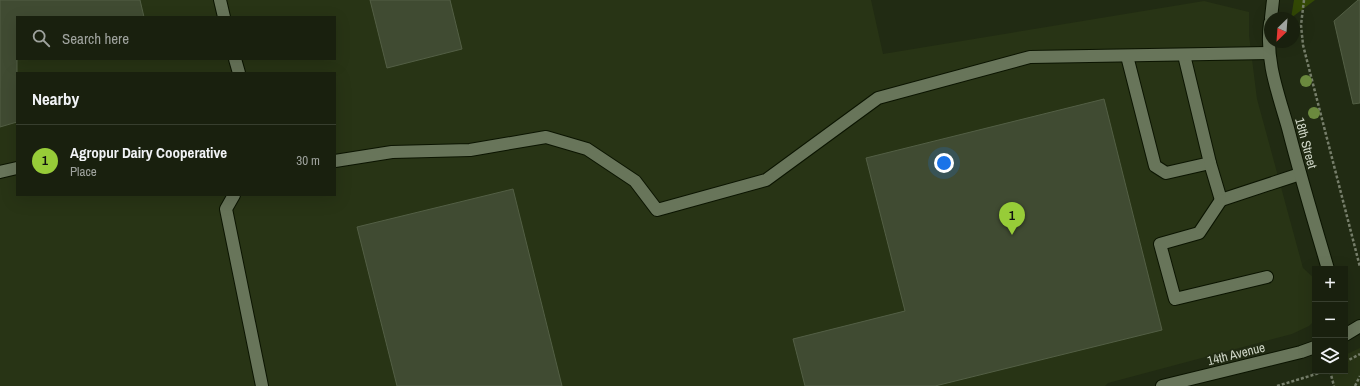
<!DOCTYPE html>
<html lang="en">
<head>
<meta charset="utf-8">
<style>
	:root { --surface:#19200e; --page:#262d1c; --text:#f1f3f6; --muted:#9fa39e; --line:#373e2e; --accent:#97cc38 }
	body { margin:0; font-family:"Archivo Narrow",sans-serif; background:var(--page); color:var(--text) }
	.controls { position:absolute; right:12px; bottom:12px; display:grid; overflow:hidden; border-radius:0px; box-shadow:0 4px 16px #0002 }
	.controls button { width:36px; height:36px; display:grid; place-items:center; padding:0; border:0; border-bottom:1px solid var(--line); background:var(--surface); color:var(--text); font:20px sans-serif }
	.compass { position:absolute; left:1264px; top:12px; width:36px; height:36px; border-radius:50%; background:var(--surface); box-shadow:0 4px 16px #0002; rotate:205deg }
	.you { position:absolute; left:944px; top:163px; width:14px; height:14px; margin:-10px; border:3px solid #fff; border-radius:50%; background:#1a73e8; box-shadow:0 0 0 6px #1a73e833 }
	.badge { display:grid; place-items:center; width:26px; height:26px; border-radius:50%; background:var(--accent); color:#111; font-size:13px; font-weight:700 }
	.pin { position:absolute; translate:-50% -33px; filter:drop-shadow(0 1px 2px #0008) }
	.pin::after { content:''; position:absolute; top:21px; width:14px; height:12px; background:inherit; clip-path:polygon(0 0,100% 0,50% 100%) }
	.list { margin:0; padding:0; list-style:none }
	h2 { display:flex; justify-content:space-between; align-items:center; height:52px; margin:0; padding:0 16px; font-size:17px }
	h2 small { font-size:13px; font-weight:400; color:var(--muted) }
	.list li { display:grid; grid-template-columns:26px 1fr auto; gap:12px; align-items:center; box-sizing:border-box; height:72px; padding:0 16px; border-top:1px solid var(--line) }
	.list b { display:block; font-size:15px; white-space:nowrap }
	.list p { margin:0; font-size:13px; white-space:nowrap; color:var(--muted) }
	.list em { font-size:13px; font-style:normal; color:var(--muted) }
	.icon { flex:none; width:22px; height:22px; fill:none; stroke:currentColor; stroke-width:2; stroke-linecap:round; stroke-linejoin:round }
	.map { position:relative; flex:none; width:1360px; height:386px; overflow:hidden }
	.search { position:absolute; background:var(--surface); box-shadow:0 4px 16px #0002; left:16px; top:16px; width:320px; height:44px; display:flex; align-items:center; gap:10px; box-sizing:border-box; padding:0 14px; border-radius:0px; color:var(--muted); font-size:15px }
	.panel { position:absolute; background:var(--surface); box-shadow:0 4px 16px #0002; left:16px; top:72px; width:320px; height:124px; border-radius:0px }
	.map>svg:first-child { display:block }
	.built { fill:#283415; fill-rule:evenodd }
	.green { fill:#334905 }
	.building { fill:#404b32; stroke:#535f45 }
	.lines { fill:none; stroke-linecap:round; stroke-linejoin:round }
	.service-casing { stroke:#0b1401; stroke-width:14 }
	.minor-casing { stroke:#0b1401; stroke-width:14 }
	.tertiary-casing { stroke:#0b1401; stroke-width:14 }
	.path { stroke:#767e6a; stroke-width:2.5; stroke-dasharray:3 2; stroke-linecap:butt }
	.service { stroke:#68755a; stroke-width:12 }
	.minor { stroke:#68755a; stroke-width:12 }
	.tertiary { stroke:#68755a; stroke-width:12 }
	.tree { fill:#6b893e }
	.labels { text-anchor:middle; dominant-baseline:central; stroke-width:3.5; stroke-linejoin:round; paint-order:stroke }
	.street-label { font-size:13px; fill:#d0d7c8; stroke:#212b13 }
</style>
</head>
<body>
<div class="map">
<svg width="1360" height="386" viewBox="0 0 1360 386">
	<rect width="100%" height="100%" fill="#212b13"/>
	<g class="built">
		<path d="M0,0H871L883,54L1204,1L1249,12V35L1257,99L1303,268L1315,279V320L1309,326L1292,334L1108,383L1105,386H0ZM17,17H335V59H17ZM17,73H335V195H17Z"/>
		<path d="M1360,348V386H1334L1330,371H1345V355Z"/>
	</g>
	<path class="green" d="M1294,0H1315L1291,18Z"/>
	<g class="building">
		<path d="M0,0H140L144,17H17V122L0,127Z"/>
		<path d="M370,0H450L462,49L387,68Z"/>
		<path d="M1358,0H1360V103L1353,104L1334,21Z"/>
		<path d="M1104,99L1162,330L935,386H805L793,339L905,311L866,158Z"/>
		<path d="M513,189L562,386H397L357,227Z"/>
	</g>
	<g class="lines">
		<g class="service-casing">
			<g id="service">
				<path d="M220,0L224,17"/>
				<path d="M1127,56L1155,166L1166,173L1210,163L1184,55"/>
				<path d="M235,59L239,73"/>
				<path d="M335,161L392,152L470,150L546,137L587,149L635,181L657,210L766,180L878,98L1030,57L1269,53"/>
				<path d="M1210,163L1221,200L1300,174"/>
				<path d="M0,172L17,168"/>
				<path d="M234,195L226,209L262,386"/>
				<path d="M1221,200L1199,233L1160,244L1175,299L1267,277"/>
			</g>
		</g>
		<g class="minor-casing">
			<g id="minor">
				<path d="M1271,18L1273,0"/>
				<path d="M1270,23C1265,60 1278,93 1288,128C1300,175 1314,222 1328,269"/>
			</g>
		</g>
		<g class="tertiary-casing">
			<g id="tertiary">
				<path d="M1345,335L1360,326"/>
				<path d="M1162,386L1301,352L1315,347"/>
			</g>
		</g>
		<g class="path">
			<path d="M1304,0L1301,25L1303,45L1360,267"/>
			<path d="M1345,362L1360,354"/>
			<path d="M1330,371L1334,386"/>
			<path d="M1277,386L1326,371"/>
			<path d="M1355,386L1360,376"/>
		</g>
		<use href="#service" class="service"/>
		<use href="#minor" class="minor"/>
		<use href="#tertiary" class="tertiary"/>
	</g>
	<g class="tree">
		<circle cx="1306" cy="81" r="6"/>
		<circle cx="1314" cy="113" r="6"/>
	</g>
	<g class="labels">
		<g class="street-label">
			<text transform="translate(1306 143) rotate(75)">18th Street</text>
			<text transform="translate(1236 354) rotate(-14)">14th Avenue</text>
		</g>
	</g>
</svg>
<div class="controls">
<button>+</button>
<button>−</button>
<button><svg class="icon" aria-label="layers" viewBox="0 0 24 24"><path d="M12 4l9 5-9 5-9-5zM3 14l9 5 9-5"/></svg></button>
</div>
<svg class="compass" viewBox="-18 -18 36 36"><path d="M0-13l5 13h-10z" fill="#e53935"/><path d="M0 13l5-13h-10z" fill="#9fa39e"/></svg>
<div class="you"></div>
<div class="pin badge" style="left:1012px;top:235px">1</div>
<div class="search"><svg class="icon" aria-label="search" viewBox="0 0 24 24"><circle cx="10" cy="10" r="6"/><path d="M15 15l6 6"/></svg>Search here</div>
<section class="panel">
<h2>Nearby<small></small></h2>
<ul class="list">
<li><span class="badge">1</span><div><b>Agropur Dairy Cooperative</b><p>Place</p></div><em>30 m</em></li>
</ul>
</section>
</div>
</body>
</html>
